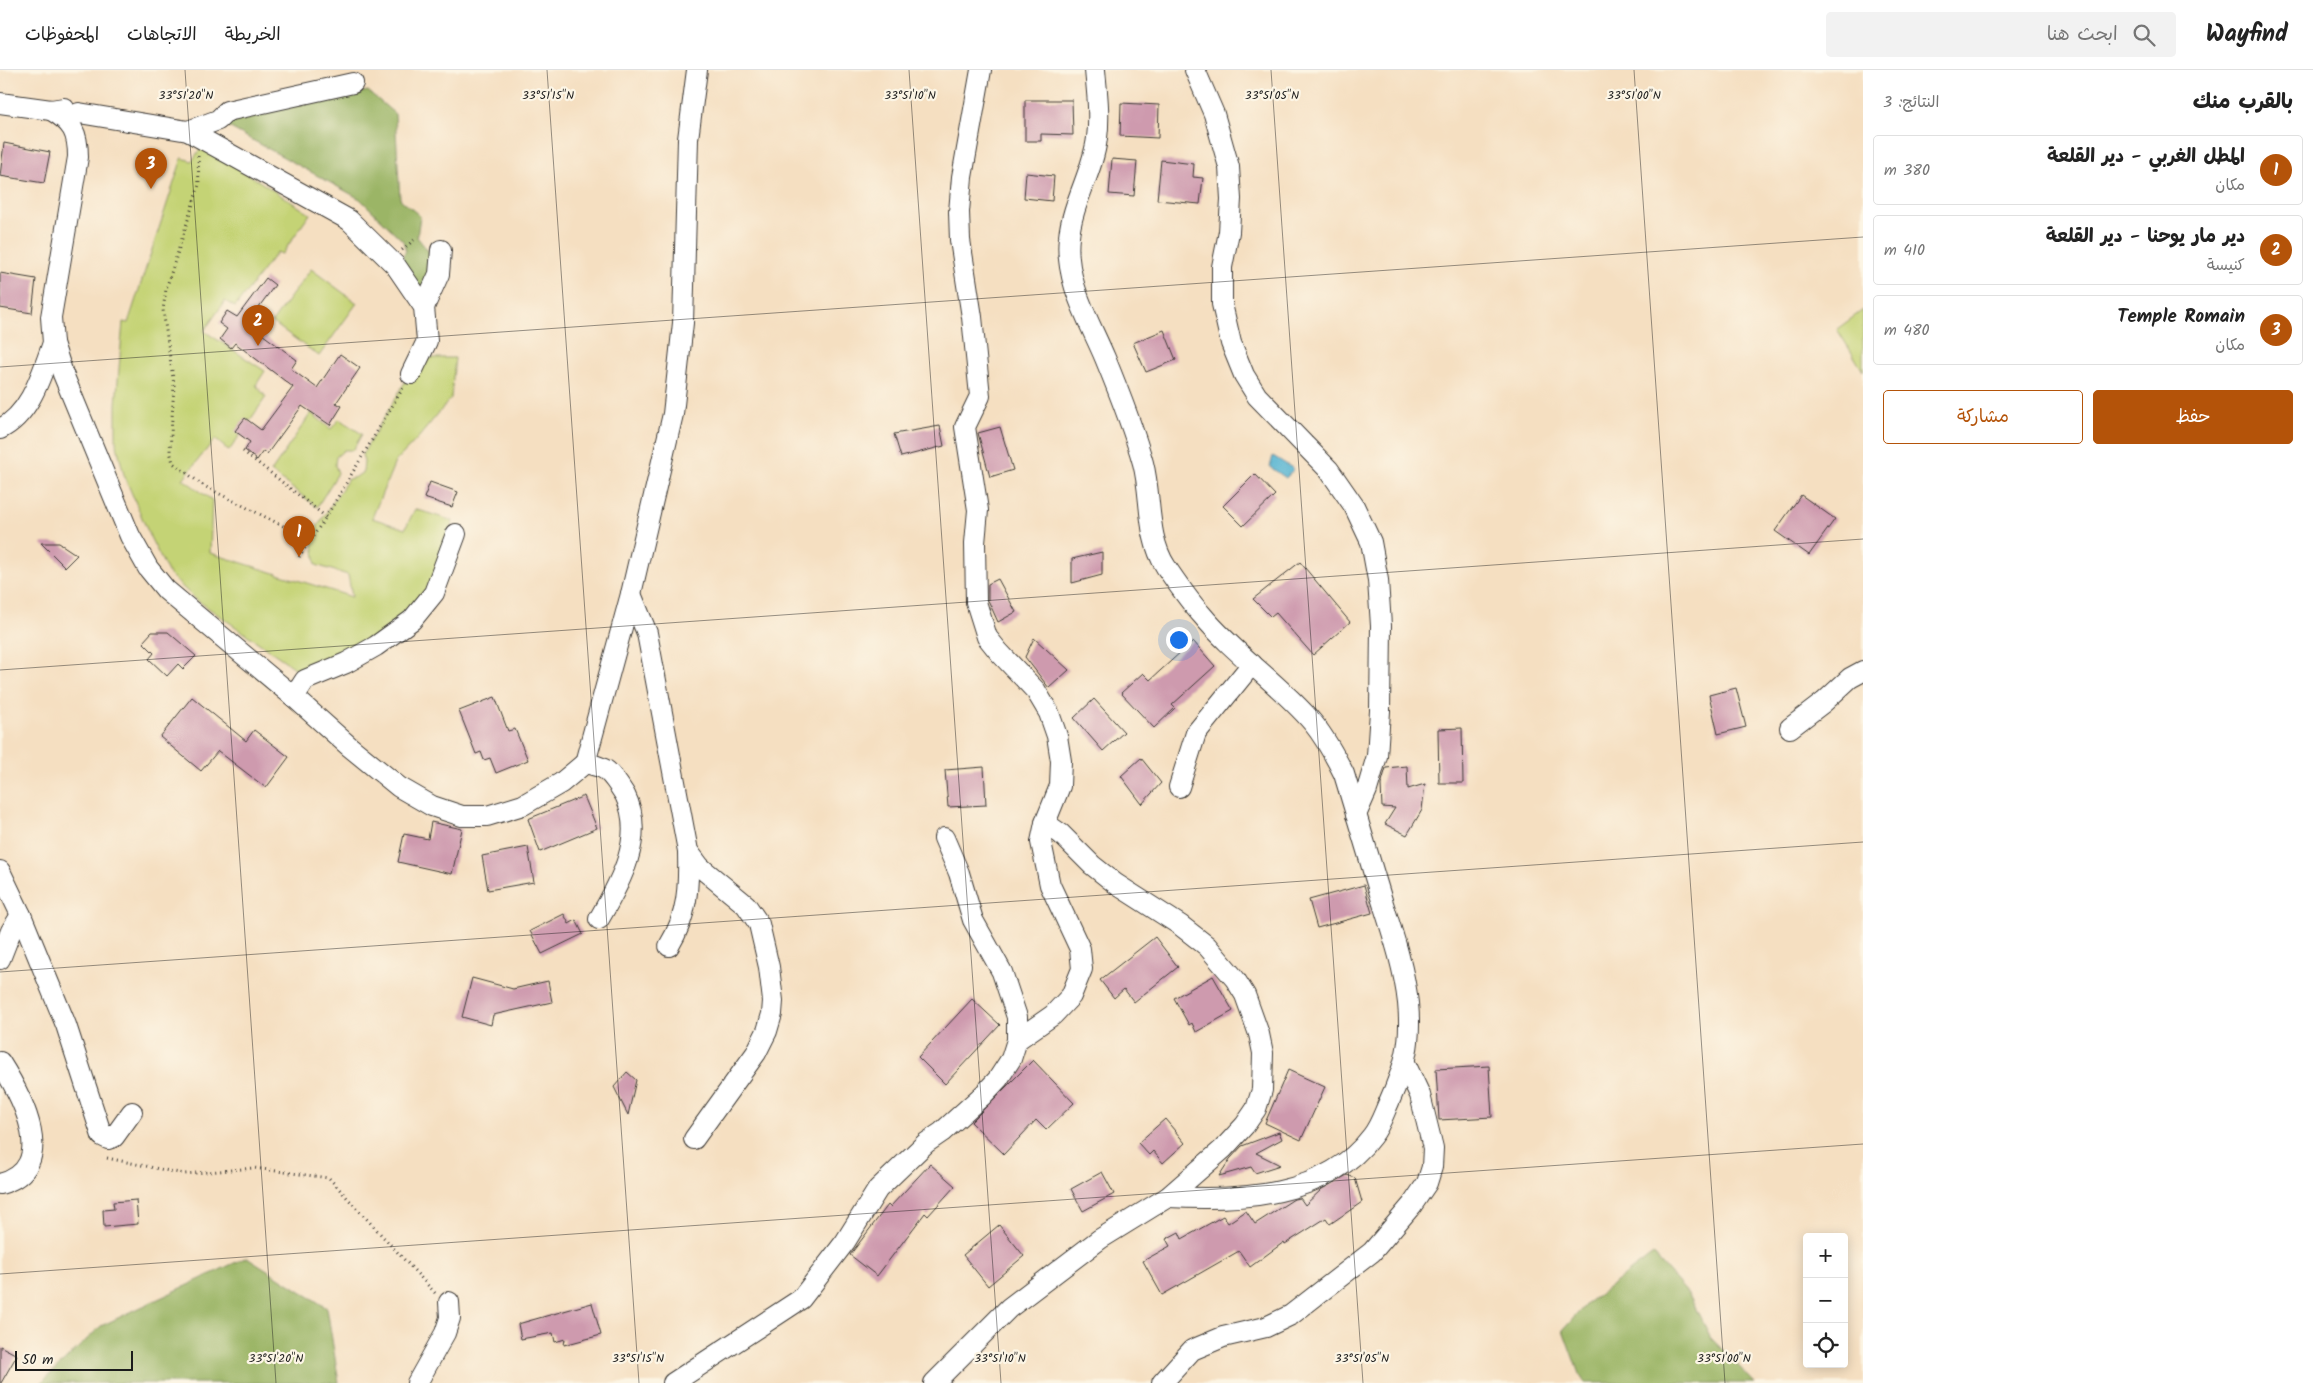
<!DOCTYPE html>
<html lang="ar">
<head>
<meta charset="utf-8">
<style>
	:root { --surface:#fff; --page:#f2f2f2; --text:#222; --muted:#767676; --line:#e0e0e0; --accent:#b45309 }
	body { margin:0; font-family:Kalam,"Playpen Sans Arabic",sans-serif; background:var(--page); color:var(--text); direction:rtl }
	.controls { position:absolute; right:15px; bottom:15px; display:grid; overflow:hidden; border-radius:5px; box-shadow:0 2px 12px #0003 }
	.controls button { width:45px; height:45px; display:grid; place-items:center; padding:0; border:0; border-bottom:1px solid var(--line); background:var(--surface); color:var(--text); font:25px sans-serif }
	.scale { position:absolute; left:15px; bottom:12px; width:118px; box-sizing:border-box; padding-left:5px; border:2px solid #1c1c1c; border-top:0; font-size:14px; line-height:18px; white-space:nowrap; color:#1c1c1c; -webkit-text-stroke:4px #fcf5e5; paint-order:stroke }
	.you { position:absolute; left:1178px; top:569px; width:18px; height:18px; margin:-12px; border:4px solid #fff; border-radius:50%; background:#1a73e8; box-shadow:0 0 0 8px #1a73e833 }
	.badge { display:grid; place-items:center; width:32px; height:32px; border-radius:50%; background:var(--accent); color:#fff; font-size:16px; font-weight:700 }
	.pin { position:absolute; translate:-50% -41px; filter:drop-shadow(0 1px 2px #0008) }
	.pin::after { content:''; position:absolute; top:26px; width:18px; height:15px; background:inherit; clip-path:polygon(0 0,100% 0,50% 100%) }
	.list { margin:0; padding:0; list-style:none }
	h2 { display:flex; justify-content:space-between; align-items:center; height:65px; margin:0; padding:0 20px; font-size:21px }
	h2 small { font-size:16px; font-weight:400; color:var(--muted) }
	.list li { display:grid; grid-template-columns:32px 1fr auto; gap:15px; align-items:center; box-sizing:border-box; height:70px; margin:0 10px 10px; padding:0 10px; border:1px solid var(--line); border-radius:5px }
	.list b { display:block; font-size:19px; white-space:nowrap }
	.list p { margin:0; font-size:16px; white-space:nowrap; color:var(--muted) }
	.list em { font-size:16px; font-style:normal; color:var(--muted) }
	.actions { display:flex; gap:10px; padding:15px 20px }
	.actions a { flex:1; padding:11px 0; border:1px solid var(--accent); border-radius:5px; text-align:center; font-size:18px; color:var(--accent) }
	.actions .main { background:var(--accent); color:#fff }
	.icon { flex:none; width:28px; height:28px; fill:none; stroke:currentColor; stroke-width:2; stroke-linecap:round; stroke-linejoin:round }
	.map { position:relative; flex:none; width:1863px; height:1313px; overflow:hidden; direction:ltr }
	header { display:flex; align-items:center; gap:30px; box-sizing:border-box; height:70px; padding:0 25px; background:var(--surface); border-bottom:1px solid var(--line) }
	header strong { font-size:24px }
	nav { display:flex; gap:28px; margin-inline-start:auto; font-size:18px }
	.search { width:350px; height:45px; background:var(--page); display:flex; align-items:center; gap:12px; box-sizing:border-box; padding:0 18px; border-radius:5px; color:var(--muted); font-size:19px }
	main { display:flex }
	aside { flex:1; background:var(--surface) }
	.map>svg:first-child { display:block }
	.green { fill:#c4d375; stroke:#707848 }
	.forest { fill:#9bb566; stroke:#5c6841 }
	.water { fill:#54b4d2; stroke:#386877 }
	.building { fill:#ce9aae }
	.lines { fill:none; stroke-linecap:round; stroke-linejoin:round }
	.minor-casing { stroke:#3d3935; stroke-width:22 }
	.path { stroke:#3d3935; stroke-width:3; stroke-dasharray:1 4; stroke-linecap:butt }
	.minor { stroke:#fff; stroke-width:20 }
	.ticks { fill:none; stroke:#1c1c1c; stroke-width:1; stroke-opacity:0.45 }
	.ticks-label { font-size:12px; text-anchor:middle; fill:#1c1c1c; stroke:#fcf5e5; stroke-width:4.5; stroke-linejoin:round; paint-order:stroke }
</style>
</head>
<body>
<header>
<strong>Wayfind</strong>
<div class="search"><svg class="icon" aria-label="search" viewBox="0 0 24 24"><circle cx="10" cy="10" r="6"/><path d="M15 15l6 6"/></svg>ابحث هنا</div>
<nav><a>الخريطة</a><a>الاتجاهات</a><a>المحفوظات</a></nav>
</header>
<main>
<aside>
<h2>بالقرب منك<small>النتائج: 3</small></h2>
<ul class="list">
<li><span class="badge">1</span><div><b>المطل الغربي - دير القلعة</b><p>مكان</p></div><em>380 m</em></li>
<li><span class="badge">2</span><div><b>دير مار يوحنا - دير القلعة</b><p>كنيسة</p></div><em>410 m</em></li>
<li><span class="badge">3</span><div><b>Temple Romain</b><p>مكان</p></div><em>480 m</em></li>
</ul>
<div class="actions"><a class="main">حفظ</a><a>مشاركة</a></div>
</aside>
<div class="map">
<svg width="1863" height="1313" viewBox="0 0 1863 1313">
	<rect width="100%" height="100%" fill="#fcf5e5"/>
	<filter id="ink" filterUnits="userSpaceOnUse"><feTurbulence type="fractalNoise" baseFrequency=".02" numOctaves="2"/><feDisplacementMap in="SourceGraphic" scale="10" xChannelSelector="R" yChannelSelector="G"/><feConvolveMatrix kernelMatrix="1 2 1 2 8 2 1 2 1" color-interpolation-filters="sRGB"/></filter>
	<filter id="wash" filterUnits="userSpaceOnUse"><feTurbulence type="fractalNoise" baseFrequency=".0096" numOctaves="4" result="noise"/><feDisplacementMap in="SourceGraphic" scale="20" xChannelSelector="R" yChannelSelector="G"/><feGaussianBlur stdDeviation="1.12" result="paint"/><feColorMatrix in="noise" values="0 0 0 0 0 0 0 0 0 0 0 0 0 0 0 0 0 1.4 0 .05"/><feComposite in="paint" operator="in"/></filter>
	<g filter="url(#wash)">
		<rect width="100%" height="100%" fill="#f5dfc1"/>
		<g class="green">
			<path d="M203,75L310,144L282,184L277,182L235,237L225,231L204,261L265,301L256,315L266,327L229,381L215,369L183,409L212,430L210,483L352,527L348,505L316,495L312,465L348,409L356,407L363,402L364,392L362,385L419,288H455L451,328L418,368L395,392L372,448L405,459L415,439L453,451L434,514L416,540L363,578L298,600L194,528L169,504L151,469L124,405L116,371V334L123,252L128,253L182,88L192,91Z"/>
			<path d="M311,199L357,233L319,286L272,252Z"/>
			<path d="M1863,240V301L1837,259Z"/>
			<path d="M311,343L331,359L339,349L362,364L353,380H344L336,387L335,395L338,403L317,437L271,402Z"/>
		</g>
		<g class="forest">
			<path d="M368,21L395,44L400,129L420,146L417,167L433,187L423,226L401,188L406,181L403,171L360,129L225,55L229,48Z"/>
			<path d="M1653,1184L1689,1225L1710,1267L1755,1313H1585L1579,1304L1563,1260L1586,1234Z"/>
			<path d="M247,1187L327,1238L339,1313H41L101,1256Z"/>
		</g>
		<path class="water" d="M1273,386L1294,399L1286,408L1270,397Z"/>
		<g id="blocks">
			<g class="building">
				<path d="M1025,30H1072L1073,65L1041,64V71H1025Z"/>
				<path d="M1121,33L1159,35L1158,68L1120,66Z"/>
				<path d="M4,73L50,82L44,113L0,106Z"/>
				<path d="M1112,89L1137,91L1134,126L1109,124Z"/>
				<path d="M1161,90L1194,94L1193,107L1203,108L1200,134L1157,130Z"/>
				<path d="M1026,103L1054,106L1052,131L1024,128Z"/>
				<path d="M0,203L36,209L32,243L0,238Z"/>
				<path d="M266,208L275,215L247,253L297,290L291,299L317,318L340,284L360,298L336,333L342,336L330,355L302,336L267,384L263,381L257,390L245,380L250,372L235,361L245,348L261,360L293,317L235,273L231,278L220,269L227,259L219,253L227,241L237,247Z"/>
				<path d="M1164,260L1176,290L1146,302L1133,273Z"/>
				<path d="M940,356L944,376L901,387L894,364Z"/>
				<path d="M1000,357L1013,400L990,407L978,363Z"/>
				<path d="M1255,404L1275,425L1243,456L1223,436Z"/>
				<path d="M430,412L458,422L452,437L424,428Z"/>
				<path d="M1801,425L1835,449L1809,485L1775,461Z"/>
				<path d="M41,473H59L77,485L65,497Z"/>
				<path d="M1102,482V505L1072,513V489Z"/>
				<path d="M1300,492L1350,552L1313,585L1276,543L1271,547L1253,529Z"/>
				<path d="M998,509L1016,542L998,552L988,530V514Z"/>
				<path d="M152,562H168L196,586L183,599L178,594L167,606L149,589L154,583L143,572Z"/>
				<path d="M1034,568L1069,600L1049,618L1025,587Z"/>
				<path d="M1193,571L1215,596L1172,635L1175,638L1154,658L1121,623L1143,603L1150,610Z"/>
				<path d="M1736,618L1746,657L1718,664L1709,625Z"/>
				<path d="M192,627L246,671L254,660L289,687L266,718L218,681L201,701L160,667Z"/>
				<path d="M495,627L508,661L515,659L528,690L496,703L490,688L484,690L481,682L476,684L459,641Z"/>
				<path d="M1094,629L1124,662L1103,681L1074,648Z"/>
				<path d="M1462,658L1463,713H1439L1438,659Z"/>
				<path d="M1141,688L1161,713L1142,734L1121,706Z"/>
				<path d="M1407,696L1408,719L1425,714L1422,740L1407,765L1385,754L1395,738L1382,737L1381,715L1386,698Z"/>
				<path d="M984,697L986,735L948,737L945,700Z"/>
				<path d="M584,726L597,758L540,782L528,749Z"/>
				<path d="M431,752L462,759L452,804L398,792L404,764L428,769Z"/>
				<path d="M528,777L534,812L488,820L482,786Z"/>
				<path d="M1364,815L1372,843L1317,858L1309,830Z"/>
				<path d="M564,844L569,854L576,850L583,864L542,884L530,861Z"/>
				<path d="M1155,867L1178,897L1134,932L1124,919L1114,928L1100,910Z"/>
				<path d="M1213,906L1233,941L1196,962L1192,953L1189,955L1174,928Z"/>
				<path d="M472,908L513,919L548,911L552,932L493,945L491,955L462,947Z"/>
				<path d="M972,929L1000,955L945,1014L918,987Z"/>
				<path d="M1033,990L1074,1033L1046,1060L1036,1050L1004,1084L971,1052Z"/>
				<path d="M1489,996L1492,1047L1439,1050L1436,999Z"/>
				<path d="M1288,1000L1325,1017L1301,1070L1265,1053Z"/>
				<path d="M627,1002L636,1010L628,1045L614,1017Z"/>
				<path d="M1165,1049L1185,1073L1163,1093L1153,1081L1149,1085L1138,1073Z"/>
				<path d="M1279,1062L1282,1069L1256,1083L1280,1095L1255,1103L1251,1097L1219,1106L1230,1089L1242,1076Z"/>
				<path d="M930,1094L955,1116L928,1146L925,1143L877,1206L850,1185L888,1135L890,1137Z"/>
				<path d="M1102,1102L1114,1124L1083,1141L1071,1119Z"/>
				<path d="M1347,1105L1355,1108L1362,1132L1330,1154L1326,1148L1285,1174L1284,1172L1250,1197L1239,1181L1162,1225L1143,1191L1170,1176L1166,1169L1179,1162L1182,1169L1223,1146L1228,1153L1246,1141L1255,1154L1294,1129L1300,1128L1305,1135L1322,1119Z"/>
				<path d="M136,1130L138,1154L104,1157L103,1140L114,1139L113,1132Z"/>
				<path d="M999,1155L1024,1186L988,1216L963,1185Z"/>
				<path d="M592,1233L601,1265L564,1275L565,1269L555,1272L553,1263L521,1269L518,1254Z"/>
				<path d="M0,1276L17,1285L1,1313H0Z"/>
			</g>
		</g>
	</g>
	<g filter="url(#ink)">
		<use href="#blocks" fill-opacity="0" stroke="#3d3935" stroke-width="1"/>
		<g class="lines">
			<g class="minor-casing">
				<g id="minor">
					<path d="M981,0L962,107L959,142L960,170L972,247L980,326L965,357L978,440L975,473L976,532L987,567L999,582L1036,621L1049,643L1057,666L1061,691L1060,716L1045,753"/>
					<path d="M1095,0C1097,22 1100,45 1097,68C1093,102 1072,133 1069,167C1064,210 1089,250 1105,288C1119,322 1133,357 1143,393C1152,427 1146,466 1166,497C1177,513 1189,531 1202,545C1235,585 1280,614 1313,653C1326,669 1335,686 1344,704C1356,744 1368,784 1380,824C1391,859 1404,896 1408,933C1412,973 1405,996 1389,1032C1384,1043 1380,1056 1372,1066C1326,1128 1238,1131 1168,1127"/>
					<path d="M1195,0L1214,44L1229,97L1231,129L1229,162L1222,197V234L1231,273L1244,305L1257,326L1329,400L1354,436L1371,472L1378,510L1381,556L1380,641L1377,686L1367,720L1356,745"/>
					<path d="M0,33L51,40L64,38"/>
					<path d="M51,40C73,53 78,63 78,87L51,247L53,273L63,304L130,466L148,498L166,520L294,627L350,677L399,717L432,736L462,746H487L523,735L561,713L585,693L631,524L673,344L683,253L688,69L697,0"/>
					<path d="M65,49L79,43L188,61L349,150L396,196L424,237L427,271L411,304"/>
					<path d="M188,61L218,50L227,41L353,13"/>
					<path d="M424,237L439,204L441,180"/>
					<path d="M0,359C31,344 42,303 53,273"/>
					<path d="M631,524L647,563L688,781L700,797L746,835L759,854L769,897L773,931L772,944L767,961L756,983L694,1069"/>
					<path d="M294,627L305,610L346,593L376,576L412,550L434,523L456,464"/>
					<path d="M1790,658L1824,632L1850,608L1863,601"/>
					<path d="M585,693C592,695 601,696 607,701C614,707 620,717 625,725C646,767 620,813 599,849"/>
					<path d="M1179,717L1196,663L1252,594"/>
					<path d="M944,768L959,803L973,850L1002,902L1017,947V970"/>
					<path d="M0,801L21,845L66,955L102,1066L108,1069L114,1067L132,1042"/>
					<path d="M669,876C688,845 689,816 688,781"/>
					<path d="M0,889L11,861L21,845"/>
					<path d="M0,992C21,1025 61,1098 0,1114"/>
					<path d="M417,1313L445,1263L450,1248L449,1232"/>
					<path d="M673,1313L801,1229L845,1172L878,1119L926,1073L942,1062L983,1025L998,1009L1011,989L1017,970L1053,945L1071,926L1082,899L1080,879L1050,815L1041,772L1045,753L1061,764L1092,795L1116,814L1180,855L1207,876L1235,909L1245,925L1259,964L1263,983L1262,1020L1256,1039L1245,1055L1223,1079L1168,1127L1100,1169L1009,1238L934,1313"/>
					<path d="M1162,1313L1192,1280L1223,1267L1266,1257L1291,1245L1372,1182L1412,1135L1427,1113L1432,1097L1433,1078L1420,1025L1405,993"/>
				</g>
			</g>
			<g class="path">
				<path d="M198,86L199,115L166,219L163,240L174,315L170,381L173,393L204,416L311,470"/>
				<path d="M402,180L414,170"/>
				<path d="M243,381L326,447L403,318"/>
				<path d="M299,487L326,447"/>
				<path d="M107,1088L184,1104L254,1098L329,1108L435,1223"/>
			</g>
			<use href="#minor" class="minor"/>
		</g>
	</g>
	<path class="ticks" d="M185,0L276,1313M547,0L639,1313M909,0L1001,1313M1271,0L1363,1313M1634,0L1725,1313M0,297L1863,167M0,600L1863,469M0,902L1863,772M0,1204L1863,1074"/>
	<g class="ticks-label">
		<text x="186" y="29">33°51'20"N</text>
		<text x="548" y="29">33°51'15"N</text>
		<text x="910" y="29">33°51'10"N</text>
		<text x="1272" y="29">33°51'05"N</text>
		<text x="1634" y="29">33°51'00"N</text>
		<text x="276" y="1292">33°51'20"N</text>
		<text x="638" y="1292">33°51'15"N</text>
		<text x="1000" y="1292">33°51'10"N</text>
		<text x="1362" y="1292">33°51'05"N</text>
		<text x="1724" y="1292">33°51'00"N</text>
	</g>
</svg>
<div class="controls">
<button>+</button>
<button>−</button>
<button><svg class="icon" aria-label="locate" viewBox="0 0 24 24"><circle cx="12" cy="12" r="6"/><path d="M12 2v4M12 18v4M2 12h4M18 12h4"/></svg></button>
</div>
<div class="scale">50 m</div>
<div class="you"></div>
<div class="pin badge" style="left:299px;top:487px">1</div>
<div class="pin badge" style="left:258px;top:276px">2</div>
<div class="pin badge" style="left:151px;top:119px">3</div>
</div>
</main>
</body>
</html>
